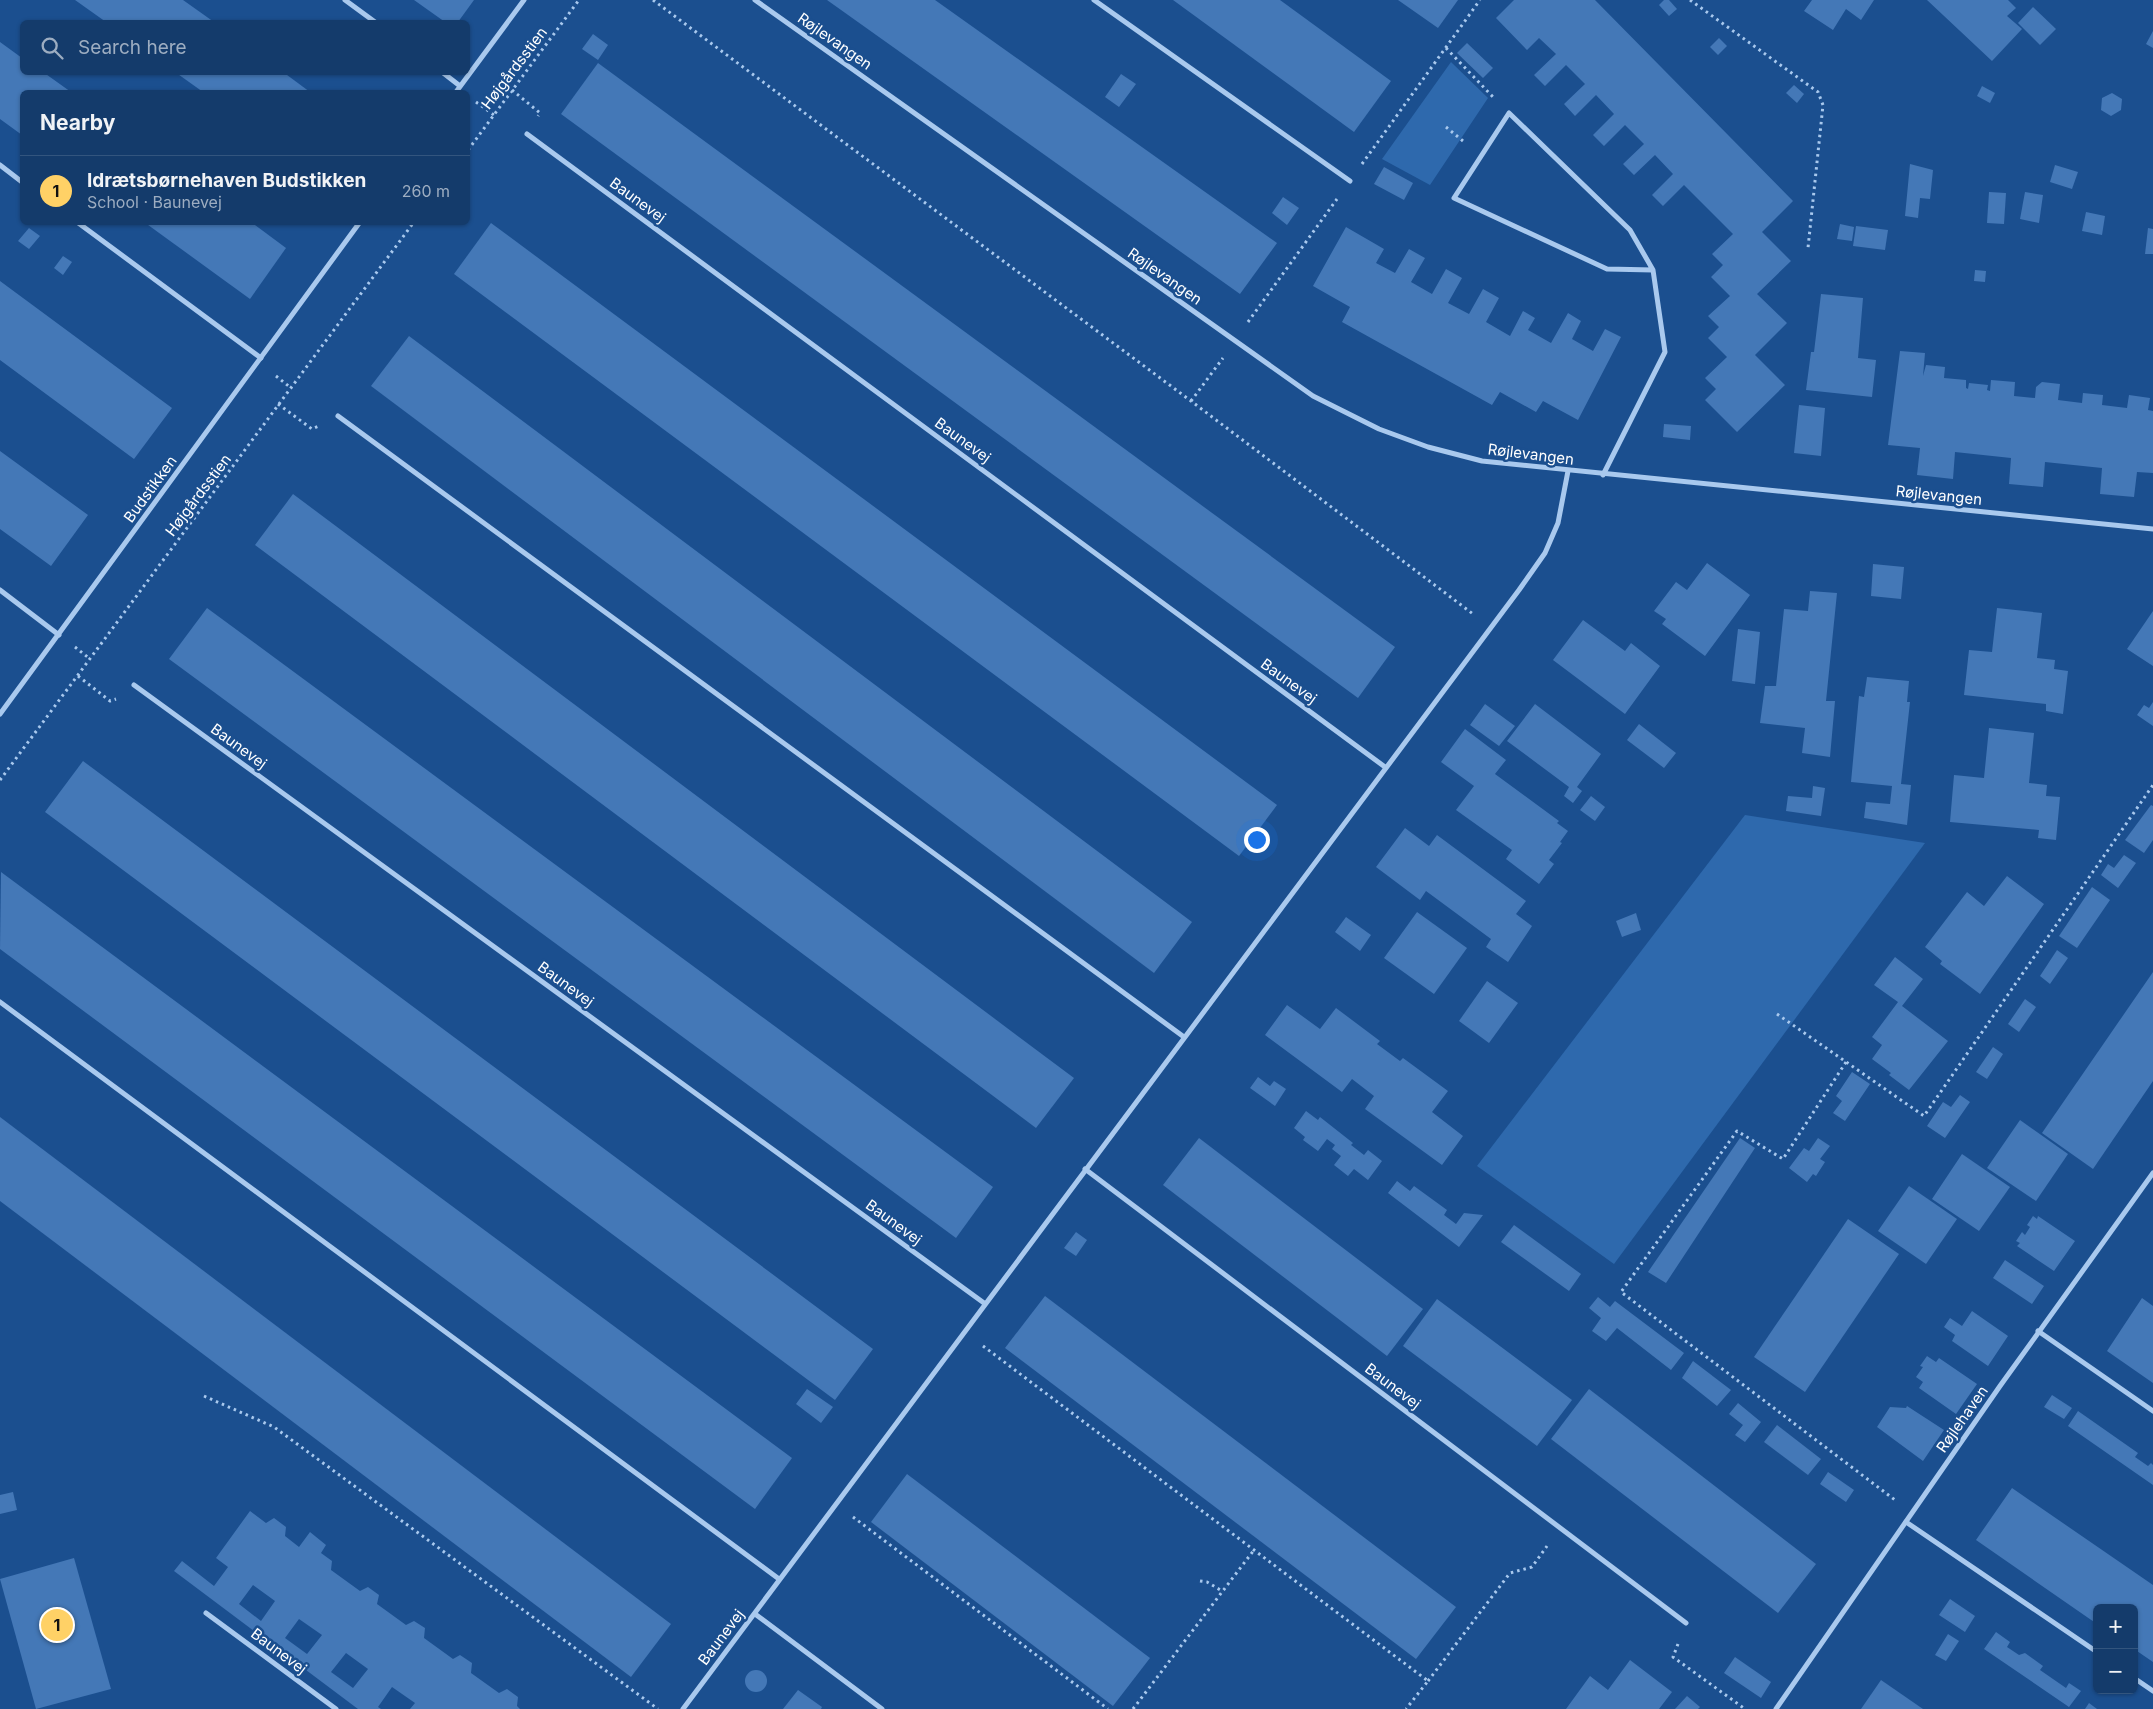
<!DOCTYPE html>
<html lang="en">
<head>
<meta charset="utf-8">
<style>
	:root { --surface:#143b6b; --page:#1d4271; --text:#f1f3f6; --muted:#9dadc1; --line:#33557e; --accent:#ffd166 }
	body { margin:0; font-family:Inter,sans-serif; background:var(--page); color:var(--text) }
	.controls { position:absolute; right:15px; bottom:15px; display:grid; overflow:hidden; border-radius:8px; box-shadow:0 1px 4px #0004 }
	.controls button { width:45px; height:45px; display:grid; place-items:center; padding:0; border:0; border-bottom:1px solid var(--line); background:var(--surface); color:var(--text); font:25px sans-serif }
	.you { position:absolute; left:1256px; top:839px; width:18px; height:18px; margin:-12px; border:4px solid #fff; border-radius:50%; background:#1a73e8; box-shadow:0 0 0 8px #1a73e833 }
	.badge { display:grid; place-items:center; width:32px; height:32px; border-radius:50%; background:var(--accent); color:#111; font-size:16px; font-weight:700 }
	.pin { position:absolute; translate:-50% -50%; border:2px solid #fff; box-shadow:0 1px 5px #0006 }
	.list { margin:0; padding:0; list-style:none }
	h2 { display:flex; justify-content:space-between; align-items:center; height:65px; margin:0; padding:0 20px; font-size:21px }
	h2 small { font-size:16px; font-weight:400; color:var(--muted) }
	.list li { display:grid; grid-template-columns:32px 1fr auto; gap:15px; align-items:center; box-sizing:border-box; height:70px; padding:0 20px; border-top:1px solid var(--line) }
	.list b { display:block; font-size:19px; white-space:nowrap }
	.list p { margin:0; font-size:16px; white-space:nowrap; color:var(--muted) }
	.list em { font-size:16px; font-style:normal; color:var(--muted) }
	.icon { flex:none; width:28px; height:28px; fill:none; stroke:currentColor; stroke-width:2; stroke-linecap:round; stroke-linejoin:round }
	.map { position:relative; flex:none; width:2153px; height:1709px; overflow:hidden }
	.search { position:absolute; background:var(--surface); box-shadow:0 1px 4px #0004; left:20px; top:20px; width:450px; height:55px; display:flex; align-items:center; gap:12px; box-sizing:border-box; padding:0 18px; border-radius:8px; color:var(--muted); font-size:19px }
	.panel { position:absolute; background:var(--surface); box-shadow:0 1px 4px #0004; left:20px; top:90px; width:450px; height:135px; border-radius:8px }
	.map>svg:first-child { display:block }
	.green { fill:#2e69ad }
	.building { fill:#4478b7; fill-rule:evenodd }
	.lines { fill:none; stroke-linecap:round; stroke-linejoin:round }
	.path { stroke:#a9c9ee; stroke-width:3; stroke-dasharray:2.5 4; stroke-linecap:butt }
	.minor { stroke:#a9c9ee; stroke-width:5 }
	.labels { text-anchor:middle; dominant-baseline:central; stroke-width:5; stroke-linejoin:round; paint-order:stroke }
	.street-label { font-size:15px; fill:#fff; stroke:#1b4f8f }
</style>
</head>
<body>
<div class="map">
<svg width="2153" height="1709" viewBox="0 0 2153 1709">
	<rect width="100%" height="100%" fill="#1b4f8f"/>
	<g class="green">
		<path d="M1451,62L1488,98L1430,185L1382,159Z"/>
		<path d="M1745,815L1925,843L1614,1264L1477,1166Z"/>
	</g>
	<g class="building">
		<path d="M75,0H183L214,22H106Z"/>
		<path d="M414,0H474L458,22H445Z"/>
		<path d="M827,0H935L1277,243L1240,294Z"/>
		<path d="M1173,0H1280L1391,81L1354,132Z"/>
		<path d="M1398,0H1458L1438,28Z"/>
		<path d="M1514,0H1595L1793,201L1762,232L1791,261L1757,294L1787,323L1755,355L1785,385L1737,432L1705,400L1716,389L1705,378L1727,357L1708,338L1719,327L1708,316L1730,296L1711,277L1723,265L1712,254L1733,234L1684,185L1663,206L1652,195L1673,174L1655,155L1634,175L1623,164L1644,144L1625,125L1604,146L1593,135L1614,114L1596,95L1575,116L1564,104L1585,84L1566,65L1545,86L1534,75L1556,54L1539,38L1527,50L1496,18Z"/>
		<path d="M1664,0H1669L1677,9L1669,16L1659,5Z"/>
		<path d="M1812,0H1874L1861,20L1846,9L1833,30L1804,11Z"/>
		<path d="M1927,0H2008L2016,8L2007,16L2022,29L1992,61Z"/>
		<path d="M2033,7L2056,29L2040,45L2018,23Z"/>
		<path d="M2153,31V48L2146,44Z"/>
		<path d="M593,34L608,45L598,60L582,49Z"/>
		<path d="M1719,38L1727,46L1718,55L1710,47Z"/>
		<path d="M0,42L22,58V72H43L71,92H22V135L0,119Z"/>
		<path d="M1467,43L1493,68L1483,78L1457,53Z"/>
		<path d="M598,63L1395,647L1358,698L561,114Z"/>
		<path d="M175,72H283L310,92H203Z"/>
		<path d="M1121,74L1136,84L1119,107L1105,97Z"/>
		<path d="M1794,85L1804,94L1797,103L1786,93Z"/>
		<path d="M1982,86L1995,93L1990,103L1977,96Z"/>
		<path d="M2112,93L2122,99L2121,110L2111,116L2101,110L2102,98Z"/>
		<path d="M1910,164L1933,170L1930,199L1920,198L1918,218L1905,216Z"/>
		<path d="M2055,165L2078,172L2072,189L2050,182Z"/>
		<path d="M1384,167L1413,183L1404,200L1374,184Z"/>
		<path d="M1989,192L2006,193L2004,224L1987,223Z"/>
		<path d="M2025,192L2043,195L2039,223L2020,219Z"/>
		<path d="M1283,197L1299,208L1287,225L1272,213Z"/>
		<path d="M2086,212L2105,216L2102,235L2082,231Z"/>
		<path d="M144,222H251L286,248L250,299Z"/>
		<path d="M491,223L1277,805L1239,856L454,274Z"/>
		<path d="M1840,224L1854,227L1852,241L1837,239Z"/>
		<path d="M1856,226L1888,230L1885,250L1853,246Z"/>
		<path d="M1346,227L1384,249L1376,263L1395,273L1409,249L1425,258L1411,282L1432,294L1446,269L1462,278L1448,303L1469,314L1483,289L1499,298L1486,322L1510,336L1523,311L1535,318L1528,330L1551,343L1568,313L1581,321L1572,339L1593,351L1605,329L1621,337L1578,420L1543,401L1536,412L1500,392L1492,405L1342,322L1350,307L1313,286Z"/>
		<path d="M29,228L40,236L29,249L18,241Z"/>
		<path d="M2148,228L2153,229V254H2145Z"/>
		<path d="M63,256L72,262L63,275L54,268Z"/>
		<path d="M1975,270L1986,271L1985,282L1974,281Z"/>
		<path d="M0,281L172,408L134,459L0,360Z"/>
		<path d="M1821,294L1863,298L1858,358L1876,360L1872,397L1806,390L1811,352H1814Z"/>
		<path d="M409,336L1192,922L1154,973L371,386Z"/>
		<path d="M1900,351L1925,353L1923,376L1926,365L1945,367L1944,378L1966,380V388L1968,389L1969,383L1988,385L1987,390L1990,391L1991,380L2015,382L2014,396L2035,398L2036,387L2042,382L2060,384L2058,400L2082,403L2083,393L2103,395L2102,405L2127,408L2129,395L2150,398L2148,410L2153,411V473L2137,472L2134,497L2100,494L2102,468L2045,462L2043,487L2009,484L2011,458L1955,452L1953,479L1917,475L1920,448L1888,445Z"/>
		<path d="M1799,405L1825,408L1821,456L1794,453Z"/>
		<path d="M1664,424L1691,426L1690,440L1663,437Z"/>
		<path d="M0,451L88,515L51,566L0,529Z"/>
		<path d="M293,494L1074,1078L1036,1128L255,545Z"/>
		<path d="M1707,563L1750,595L1705,656L1662,624L1666,619L1654,611L1676,582L1687,590Z"/>
		<path d="M1873,564L1904,567L1901,599L1871,596Z"/>
		<path d="M1810,591L1837,593L1826,701H1835L1830,757L1802,753L1805,728L1760,723L1765,686H1776L1784,609L1808,611Z"/>
		<path d="M207,608L993,1187L956,1238L169,659Z"/>
		<path d="M1997,608L2042,613L2037,658L2055,660L2054,669L2068,671L2063,714L2046,711V704L1964,695L1969,650L1992,652Z"/>
		<path d="M2153,611V666L2127,649Z"/>
		<path d="M1583,620L1625,651L1631,643L1660,666L1625,714L1553,660Z"/>
		<path d="M1738,629L1760,632L1755,684L1732,681Z"/>
		<path d="M1867,677L1909,681L1907,702H1910L1901,784L1911,785L1907,825L1864,818L1866,802L1890,804L1892,786L1851,782L1859,696L1864,697Z"/>
		<path d="M2153,702V726L2137,715L2144,705L2149,708Z"/>
		<path d="M1485,704L1515,726L1499,746L1470,725Z"/>
		<path d="M1535,704L1601,754L1577,787L1582,791L1573,803L1564,796L1569,787L1507,741Z"/>
		<path d="M1639,724L1676,753L1664,768L1627,740Z"/>
		<path d="M1989,728L2034,733L2029,783L2047,785L2046,796L2060,797L2056,840L2038,838L2039,830L1950,822L1954,775L1984,778Z"/>
		<path d="M1465,729L1506,760L1495,774L1559,821L1557,823L1568,831L1560,842L1562,843L1549,860L1554,864L1539,884L1506,859L1512,850L1456,810L1474,786L1441,762Z"/>
		<path d="M83,761L873,1349L835,1400L45,812Z"/>
		<path d="M1813,786L1825,788L1821,816L1786,811L1788,796L1812,798Z"/>
		<path d="M1591,796L1605,807L1595,821L1580,810Z"/>
		<path d="M2151,805L2153,806V840L2144,853L2125,840Z"/>
		<path d="M1405,828L1429,846L1437,835L1526,901L1516,914L1532,926L1508,962L1486,947L1491,939L1426,891L1420,900L1376,867Z"/>
		<path d="M2124,855L2136,863L2118,888L2101,875L2108,864L2114,868Z"/>
		<path d="M1,872L792,1458L755,1509L0,949Z"/>
		<path d="M2007,876L2044,904L1980,994L1940,964L1942,961L1925,947L1967,892L1984,906Z"/>
		<path d="M2092,887L2110,900L2077,948L2059,936Z"/>
		<path d="M1417,912L1467,948L1434,994L1384,958Z"/>
		<path d="M1636,913L1641,930L1622,937L1616,921Z"/>
		<path d="M1346,917L1371,935L1360,951L1335,932Z"/>
		<path d="M2057,950L2068,958L2050,984L2040,976Z"/>
		<path d="M1895,957L1923,979L1902,1006L1948,1041L1909,1090L1889,1075L1891,1073L1872,1059L1882,1045L1872,1037L1898,1002L1874,985Z"/>
		<path d="M2153,972V1081L2093,1169L2042,1133Z"/>
		<path d="M1487,981L1518,1003L1489,1043L1459,1021Z"/>
		<path d="M2025,999L2036,1007L2019,1032L2008,1024Z"/>
		<path d="M1287,1005L1320,1029L1336,1008L1380,1041L1377,1044L1400,1061L1403,1058L1448,1091L1432,1112L1463,1136L1442,1165L1365,1109L1374,1096L1352,1079L1342,1092L1265,1035Z"/>
		<path d="M1993,1047L2003,1054L1987,1079L1976,1072Z"/>
		<path d="M1852,1072L1870,1084L1845,1121L1833,1113L1842,1101L1836,1096Z"/>
		<path d="M1258,1077L1270,1086L1274,1081L1286,1089L1275,1106L1250,1088Z"/>
		<path d="M1960,1095L1970,1102L1945,1138L1927,1126L1943,1102L1951,1107Z"/>
		<path d="M1306,1111L1318,1120L1320,1117L1353,1143L1351,1145L1364,1155L1368,1150L1382,1161L1368,1180L1354,1169L1348,1176L1334,1165L1341,1156L1332,1149L1335,1145L1327,1139L1318,1151L1303,1140L1305,1137L1294,1128Z"/>
		<path d="M0,1117L671,1624L631,1677L0,1201Z"/>
		<path d="M2020,1120L2068,1154L2036,1201L1987,1168Z"/>
		<path d="M1199,1138L1423,1309L1387,1356L1163,1185Z"/>
		<path d="M1740,1138L1755,1148L1666,1283L1648,1272Z"/>
		<path d="M1818,1138L1830,1146L1820,1159L1825,1162L1816,1176L1813,1174L1807,1182L1789,1168L1804,1148L1809,1151Z"/>
		<path d="M1962,1154L2010,1187L1979,1231L1932,1199Z"/>
		<path d="M1397,1181L1410,1191L1414,1186L1447,1210L1444,1215L1456,1224L1464,1213L1483,1215L1459,1247L1388,1193Z"/>
		<path d="M1909,1186L1957,1219L1926,1264L1878,1231Z"/>
		<path d="M2033,1216L2037,1219L2038,1216L2075,1241L2054,1271L2017,1246L2020,1243L2016,1241L2022,1232L2025,1235L2030,1227L2027,1225Z"/>
		<path d="M1848,1219L1899,1254L1805,1392L1754,1357Z"/>
		<path d="M1514,1225L1581,1274L1569,1291L1501,1242Z"/>
		<path d="M1076,1232L1087,1240L1076,1256L1064,1248Z"/>
		<path d="M2005,1260L2044,1286L2032,1304L1993,1278Z"/>
		<path d="M1045,1296L1456,1607L1416,1659L1005,1348Z"/>
		<path d="M1598,1297L1610,1307L1615,1301L1684,1353L1671,1370L1617,1328L1606,1341L1592,1331L1601,1318L1589,1308Z"/>
		<path d="M2142,1298L2153,1306V1383L2107,1351Z"/>
		<path d="M1437,1299L1572,1400L1537,1446L1403,1346Z"/>
		<path d="M1972,1311L2008,1336L1988,1366L1952,1341L1955,1335L1944,1327L1950,1318L1962,1326Z"/>
		<path d="M1927,1356L1936,1362L1939,1358L1977,1384L1956,1414L1919,1388L1923,1382L1916,1377L1923,1367L1920,1366Z"/>
		<path d="M1693,1361L1731,1390L1717,1406L1682,1378Z"/>
		<path d="M807,1389L833,1407L821,1423L796,1404Z"/>
		<path d="M1589,1389L1816,1564L1778,1613L1551,1439Z"/>
		<path d="M2052,1395L2072,1408L2064,1419L2044,1407Z"/>
		<path d="M1738,1403L1761,1422L1745,1442L1735,1435L1743,1425L1729,1414Z"/>
		<path d="M1907,1406L1944,1430L1923,1461L1877,1427L1890,1407L1906,1408Z"/>
		<path d="M2078,1411L2138,1453L2135,1457L2148,1466L2151,1463L2153,1465V1485L2068,1426Z"/>
		<path d="M1777,1425L1821,1459L1808,1475L1764,1442Z"/>
		<path d="M1828,1472L1854,1490L1846,1502L1820,1484Z"/>
		<path d="M907,1474L1150,1658L1113,1706L871,1522Z"/>
		<path d="M2012,1488L2153,1585V1662L2134,1649V1608H2097V1624L1976,1540Z"/>
		<path d="M13,1492L17,1510L0,1514V1495Z"/>
		<path d="M250,1511L266,1523L274,1518L286,1527L285,1536L299,1547L310,1532L326,1545L321,1553L332,1561L331,1570L360,1591L368,1587L379,1595L377,1604L406,1625L414,1621L425,1628L424,1638L453,1659L460,1655L472,1663L471,1673L499,1693L507,1689L518,1697L517,1706L520,1709H410L415,1703L392,1687L378,1707L381,1709H358L174,1571L182,1561L214,1586L228,1567L216,1558ZM253,1585L275,1601L261,1621L239,1604ZM299,1619L322,1635L307,1654L285,1638ZM346,1653L368,1669L353,1688L331,1672Z"/>
		<path d="M74,1558L111,1689L36,1709L0,1579Z"/>
		<path d="M1950,1599L1975,1616L1965,1632L1939,1615Z"/>
		<path d="M1996,1632L2010,1642L2007,1647L2019,1655L2025,1653L2043,1666L2040,1670L2066,1688L2069,1683L2081,1691L2069,1707L1984,1649Z"/>
		<path d="M1948,1634L1959,1641L1946,1661L1935,1655Z"/>
		<path d="M1735,1657L1771,1682L1761,1698L1724,1673Z"/>
		<path d="M1630,1660L1672,1692L1659,1709H1566L1590,1676L1608,1690Z"/>
		<circle cx="756" cy="1681" r="11"/>
		<path d="M1881,1680L1923,1709H1861Z"/>
		<path d="M798,1690L822,1707L821,1709H783Z"/>
		<path d="M1687,1696L1700,1707L1698,1709H1675Z"/>
		<path d="M2089,1703L2097,1709H2085Z"/>
	</g>
	<g class="lines">
		<g class="path">
			<path d="M653,0L1191,401L1473,614"/>
			<path d="M1690,0L1818,92L1823,105L1808,248"/>
			<path d="M1446,48L1494,98"/>
			<path d="M512,90L540,113L538,116"/>
			<path d="M476,102L494,115"/>
			<path d="M1446,127L1463,141"/>
			<path d="M468,150L579,0"/>
			<path d="M1362,164L1480,0"/>
			<path d="M1248,322L1337,199"/>
			<path d="M276,376L291,388"/>
			<path d="M1191,401L1223,358"/>
			<path d="M278,404L312,429L319,426"/>
			<path d="M75,647L90,659"/>
			<path d="M78,676L110,701L116,699"/>
			<path d="M0,780L414,222"/>
			<path d="M1777,1014L1924,1116L2153,785"/>
			<path d="M1846,1062L1783,1159L1737,1131L1621,1292L1895,1500"/>
			<path d="M983,1346L1428,1681L1406,1709"/>
			<path d="M204,1396L274,1427L658,1709"/>
			<path d="M853,1517L1108,1709"/>
			<path d="M1200,1581L1207,1582L1222,1591"/>
			<path d="M1678,1644L1673,1657L1745,1709"/>
			<path d="M1428,1681L1510,1573L1532,1567L1547,1546"/>
			<path d="M1133,1709L1254,1550"/>
		</g>
		<g class="minor">
			<path d="M345,0L375,22"/>
			<path d="M755,0L1313,396L1379,429L1428,447L1482,461L2153,529"/>
			<path d="M1094,0L1350,181"/>
			<path d="M442,72L460,86"/>
			<path d="M456,92L524,0"/>
			<path d="M527,134L1385,767"/>
			<path d="M0,165L22,182"/>
			<path d="M77,222L261,358"/>
			<path d="M338,416L1184,1037"/>
			<path d="M1603,475L1665,352L1653,270L1630,230L1509,113L1454,198L1607,269L1653,270"/>
			<path d="M0,590L59,635"/>
			<path d="M134,685L984,1303"/>
			<path d="M0,714L360,222"/>
			<path d="M0,1002L779,1579"/>
			<path d="M1085,1169L1686,1623"/>
			<path d="M2038,1331L2153,1411"/>
			<path d="M1906,1522L2097,1652"/>
			<path d="M206,1613L336,1709"/>
			<path d="M755,1614L882,1709"/>
			<path d="M2134,1678L2153,1691"/>
			<path d="M683,1709L1519,590L1545,553L1558,523L1568,471"/>
			<path d="M1776,1709L2000,1386L2153,1173"/>
		</g>
	</g>
	<g class="labels">
		<g class="street-label">
			<text transform="translate(835 41) rotate(35)">Røjlevangen</text>
			<text transform="translate(514 68) rotate(-53)">Højgårdsstien</text>
			<text transform="translate(638 200) rotate(36)">Baunevej</text>
			<text transform="translate(1165 276) rotate(35)">Røjlevangen</text>
			<text transform="translate(963 440) rotate(36)">Baunevej</text>
			<text transform="translate(1531 454) rotate(7)">Røjlevangen</text>
			<text transform="translate(150 489) rotate(-54)">Budstikken</text>
			<text transform="translate(198 495) rotate(-53)">Højgårdsstien</text>
			<text transform="translate(1939 495) rotate(6)">Røjlevangen</text>
			<text transform="translate(1289 681) rotate(36)">Baunevej</text>
			<text transform="translate(239 746) rotate(36)">Baunevej</text>
			<text transform="translate(566 984) rotate(36)">Baunevej</text>
			<text transform="translate(894 1222) rotate(36)">Baunevej</text>
			<text transform="translate(1393 1386) rotate(37)">Baunevej</text>
			<text transform="translate(1962 1419) rotate(-55)">Røjlehaven</text>
			<text transform="translate(721 1637) rotate(-53)">Baunevej</text>
			<text transform="translate(279 1651) rotate(37)">Baunevej</text>
		</g>
	</g>
</svg>
<div class="controls">
<button>+</button>
<button>−</button>
</div>
<div class="you"></div>
<div class="pin badge" style="left:57px;top:1625px">1</div>
<div class="search"><svg class="icon" aria-label="search" viewBox="0 0 24 24"><circle cx="10" cy="10" r="6"/><path d="M15 15l6 6"/></svg>Search here</div>
<section class="panel">
<h2>Nearby<small></small></h2>
<ul class="list">
<li><span class="badge">1</span><div><b>Idrætsbørnehaven Budstikken</b><p>School · Baunevej</p></div><em>260 m</em></li>
</ul>
</section>
</div>
</body>
</html>
